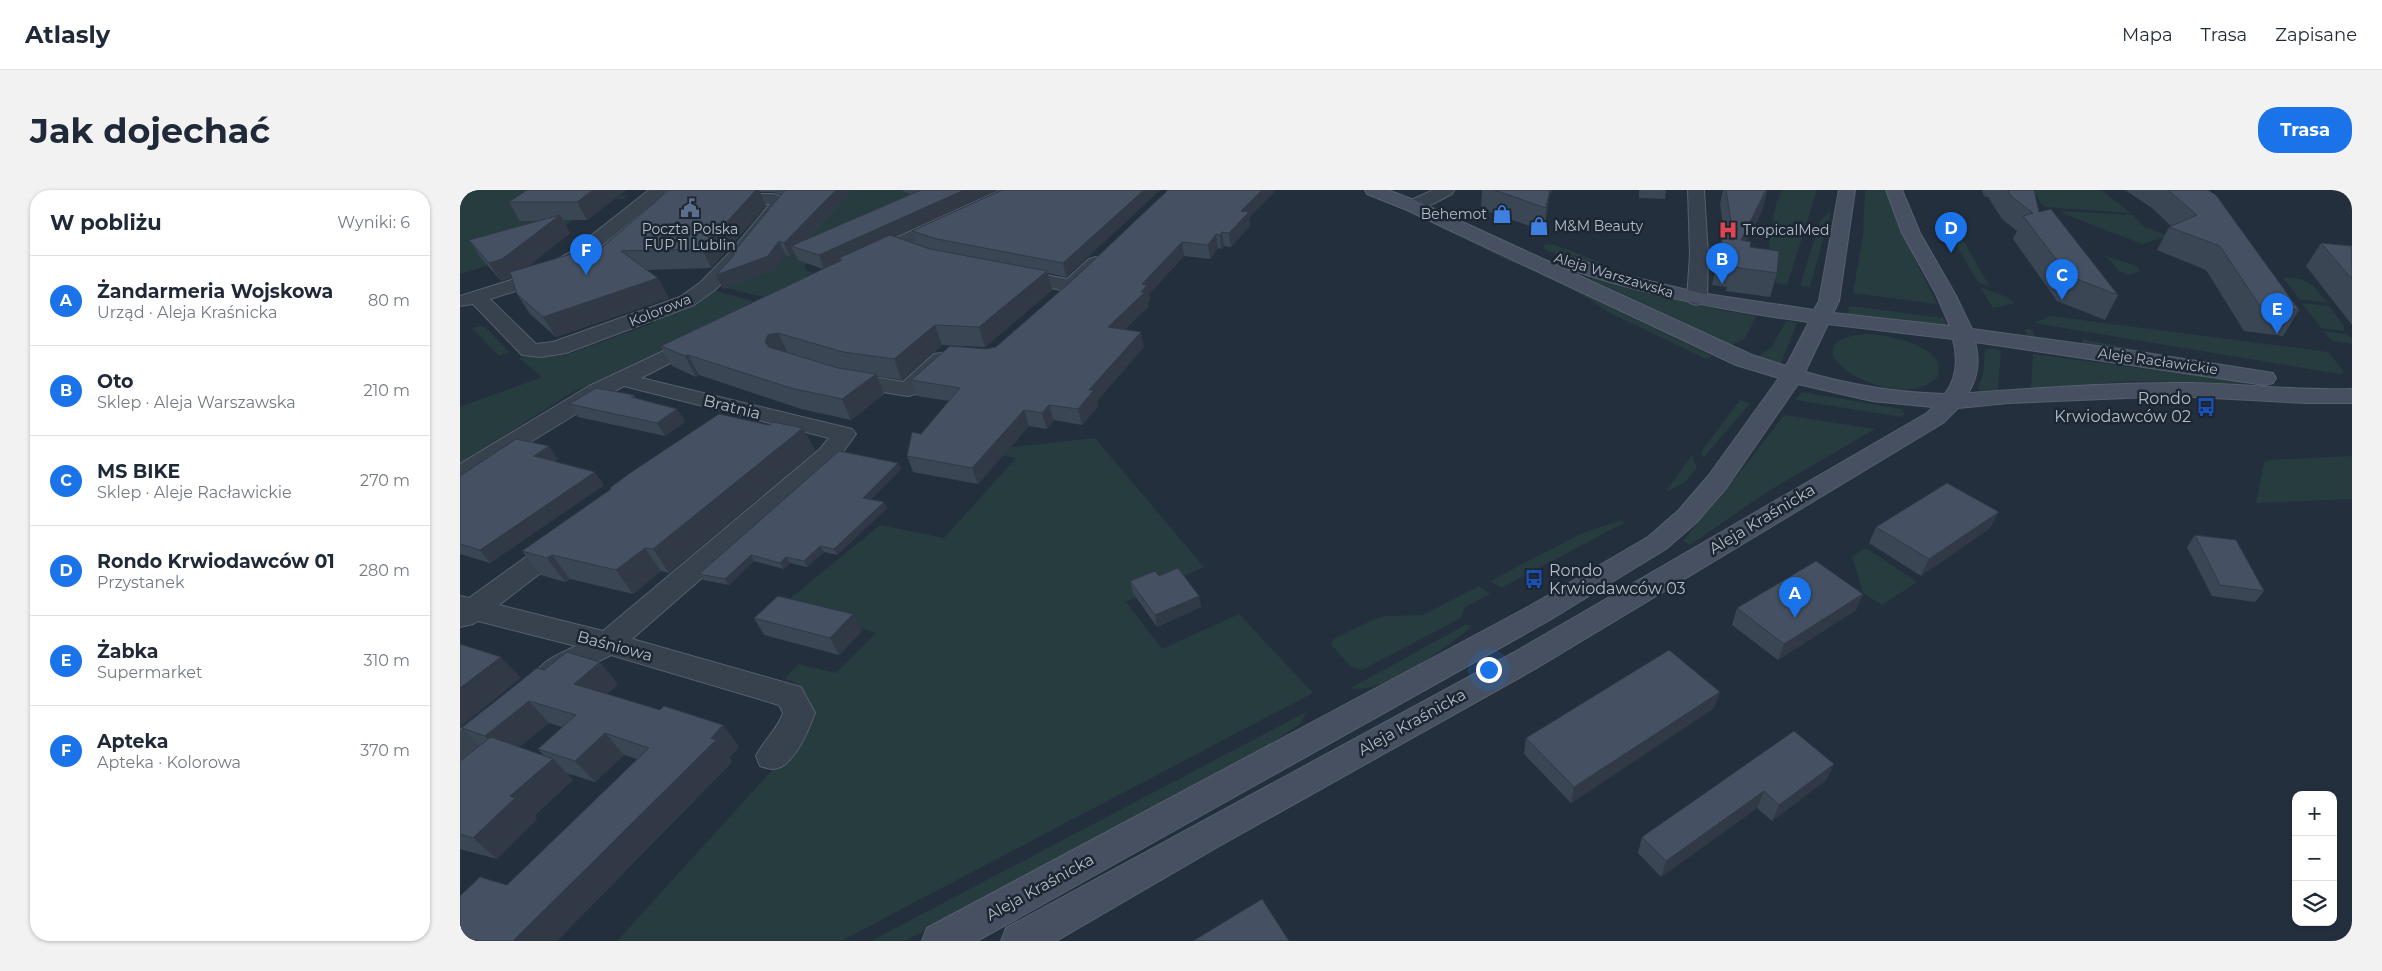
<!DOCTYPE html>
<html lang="pl">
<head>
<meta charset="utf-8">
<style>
	:root { --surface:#fff; --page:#f2f2f3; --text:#1f2937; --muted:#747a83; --line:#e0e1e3; --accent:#1a73e8 }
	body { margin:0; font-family:Montserrat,sans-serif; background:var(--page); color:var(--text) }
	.controls { position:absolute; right:15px; bottom:15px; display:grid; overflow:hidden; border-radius:10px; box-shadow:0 1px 4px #0004 }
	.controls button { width:45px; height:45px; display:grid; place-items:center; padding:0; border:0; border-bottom:1px solid var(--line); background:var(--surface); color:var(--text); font:25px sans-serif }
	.you { position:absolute; left:1028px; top:479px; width:18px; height:18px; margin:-12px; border:4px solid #fff; border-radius:50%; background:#1a73e8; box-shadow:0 0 0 8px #1a73e833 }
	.badge { display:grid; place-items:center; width:32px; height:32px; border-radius:50%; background:var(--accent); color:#fff; font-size:16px; font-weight:700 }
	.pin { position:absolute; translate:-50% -41px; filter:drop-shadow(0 1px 2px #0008) }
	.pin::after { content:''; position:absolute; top:26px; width:18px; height:15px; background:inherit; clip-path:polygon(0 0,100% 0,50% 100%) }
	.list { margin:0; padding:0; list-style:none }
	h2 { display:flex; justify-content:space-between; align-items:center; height:65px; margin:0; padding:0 20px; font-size:21px }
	h2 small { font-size:16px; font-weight:400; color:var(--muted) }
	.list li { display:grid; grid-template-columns:32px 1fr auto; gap:15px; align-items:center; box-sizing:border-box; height:90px; padding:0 20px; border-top:1px solid var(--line) }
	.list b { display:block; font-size:19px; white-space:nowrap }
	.list p { margin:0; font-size:16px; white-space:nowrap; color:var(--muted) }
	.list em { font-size:16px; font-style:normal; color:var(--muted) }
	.icon { flex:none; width:28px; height:28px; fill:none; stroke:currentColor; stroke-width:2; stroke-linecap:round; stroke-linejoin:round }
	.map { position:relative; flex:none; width:1892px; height:751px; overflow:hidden; border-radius:20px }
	header { display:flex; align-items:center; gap:30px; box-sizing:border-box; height:70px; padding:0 25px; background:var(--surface); border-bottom:1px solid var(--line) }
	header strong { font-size:24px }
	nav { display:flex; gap:28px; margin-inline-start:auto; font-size:18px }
	.intro { display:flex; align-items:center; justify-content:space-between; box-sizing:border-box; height:120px; padding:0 30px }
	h1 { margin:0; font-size:35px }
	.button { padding:12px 22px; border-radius:20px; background:var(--accent); color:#fff; font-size:18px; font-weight:700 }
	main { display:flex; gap:30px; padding:0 30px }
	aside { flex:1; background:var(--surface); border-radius:20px; box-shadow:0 1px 4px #0004 }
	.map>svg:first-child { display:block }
	.green { fill:#263c3f }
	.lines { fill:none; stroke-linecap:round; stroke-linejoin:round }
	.street-casing { stroke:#565f6c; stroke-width:2 }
	.secondary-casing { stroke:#565f6c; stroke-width:2 }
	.street { fill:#38414e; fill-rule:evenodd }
	.secondary { fill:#465061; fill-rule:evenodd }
	.wall { fill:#3b4654; fill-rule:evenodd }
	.shaded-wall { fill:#303945 }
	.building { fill:#455162; stroke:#303945 }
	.labels { text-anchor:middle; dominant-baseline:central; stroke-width:5; stroke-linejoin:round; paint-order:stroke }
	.far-poi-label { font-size:14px; fill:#b4bcc9; stroke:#1d2633; text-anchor:start }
	.far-street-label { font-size:14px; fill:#b4bcc9; stroke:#1d2633 }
	.poi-label { font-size:16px; fill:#b4bcc9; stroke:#1d2633; text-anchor:end }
	.street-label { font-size:16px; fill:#b4bcc9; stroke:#1d2633 }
</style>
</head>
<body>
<header>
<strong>Atlasly</strong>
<nav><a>Mapa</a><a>Trasa</a><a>Zapisane</a></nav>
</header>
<div class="intro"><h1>Jak dojechać</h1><a class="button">Trasa</a></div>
<main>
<aside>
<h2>W pobliżu<small>Wyniki: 6</small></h2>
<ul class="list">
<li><span class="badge">A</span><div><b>Żandarmeria Wojskowa</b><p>Urząd · Aleja Kraśnicka</p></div><em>80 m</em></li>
<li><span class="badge">B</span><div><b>Oto</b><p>Sklep · Aleja Warszawska</p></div><em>210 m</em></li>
<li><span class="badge">C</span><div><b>MS BIKE</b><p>Sklep · Aleje Racławickie</p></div><em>270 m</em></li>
<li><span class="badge">D</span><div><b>Rondo Krwiodawców 01</b><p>Przystanek</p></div><em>280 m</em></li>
<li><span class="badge">E</span><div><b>Żabka</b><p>Supermarket</p></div><em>310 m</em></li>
<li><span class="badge">F</span><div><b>Apteka</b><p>Apteka · Kolorowa</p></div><em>370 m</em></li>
</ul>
</aside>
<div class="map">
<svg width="1892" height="751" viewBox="0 0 1892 751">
	<rect width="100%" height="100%" fill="#242f3e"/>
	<g class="green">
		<path d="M0,0H151L145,6L169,5L164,9H139L73,62L0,84Z"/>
		<path d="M346,0H476L398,29L344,77L347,81L359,85L311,109L258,96L277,89L300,86L326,65H331Z"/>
		<path d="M1322,0H1357L1327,95L1316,93L1309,53L1316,14Z"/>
		<path d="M1405,0H1425L1444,47L1477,114L1393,103L1403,45Z"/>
		<path d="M1574,0H1642L1670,23L1585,17L1581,14Z"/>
		<path d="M940,18L1071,79L1049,71Z"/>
		<path d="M1371,21L1350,97L1340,96L1360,31Z"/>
		<path d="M1603,21L1673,25L1684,37L1709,46L1682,54L1602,23Z"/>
		<path d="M1489,43H1499L1530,97L1518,92Z"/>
		<path d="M1088,54L1098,56L1139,72L1140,79L1085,60L1084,55Z"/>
		<path d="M1646,66L1677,76L1680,81L1668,85L1658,80Z"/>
		<path d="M1134,87L1260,120L1296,126L1285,149L1272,155L1131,89Z"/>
		<path d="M1823,87C1849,89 1851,91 1867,113L1839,109Z"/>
		<path d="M1091,89L1095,91L1252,166L1246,169L1150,123L1131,110Z"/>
		<path d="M1520,97L1547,107L1555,113L1533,118Z"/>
		<path d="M253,100L302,114L113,202L0,273V217L82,187L59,168L98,161L103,166L194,133L190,129Z"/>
		<path d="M1842,113L1869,116L1884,136V141L1861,138Z"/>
		<path d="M1389,116L1484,128L1487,136L1391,125L1388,123Z"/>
		<path d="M1590,126L1868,162L1884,182L1880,184L1574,133Z"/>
		<path d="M1326,131L1337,133L1321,173L1316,174L1298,166L1311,158Z"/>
		<path d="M21,136L25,137L49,162L39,166L12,138Z"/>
		<path d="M1566,139L1573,140L1574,146L1623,155L1622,149L1714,167L1568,148Z"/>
		<path d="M1863,141L1887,144L1892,148V154L1872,151Z"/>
		<path d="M1405,144C1425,144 1487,155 1478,186C1442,230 1313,153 1405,144Z"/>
		<path d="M1529,158L1541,160L1538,200L1521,201L1518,198L1523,185L1525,160Z"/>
		<path d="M1573,164L1784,192L1785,194L1676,191L1571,198Z"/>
		<path d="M1342,202L1441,219L1445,224L1441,227L1335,210Z"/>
		<path d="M1280,210L1289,213V215L1243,268L1241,262Z"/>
		<path d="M1324,225L1415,239L1307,302L1230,355L1223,351L1274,290Z"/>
		<path d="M635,248L744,377L666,412L702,459L779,424L853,503L381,751H157L316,576L351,521C349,503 343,494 325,489L326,487L339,474L376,483L416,443L322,415L420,335L484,348L556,268L518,261Z"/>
		<path d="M1232,265L1237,278L1225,292L1205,303Z"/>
		<path d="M1892,266V309L1796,313L1804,273L1809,270Z"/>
		<path d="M1162,330L1164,333L1041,398L1030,391L1120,344Z"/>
		<path d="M1406,358L1457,392L1422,415L1403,403L1392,366Z"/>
		<path d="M1019,396L1030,404L1004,418L1001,428L902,480L891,477L871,454L875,448L917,428L927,426L963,425Z"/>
		<path d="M1005,435H1013C991,455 920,506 891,498Z"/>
		<path d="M846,522L840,534L813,552L466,740L445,751H411Z"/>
	</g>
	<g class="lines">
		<g class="street-casing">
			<g id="street">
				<path d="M189,0H207L203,5L313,4L327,8L330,12L286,68L255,100L234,115L106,163L81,167L62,165L13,114L0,116V106L64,86L109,63ZM310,14L272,60L241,92L220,107L93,152L76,154L30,109L78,94L123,71L191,15Z"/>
				<path d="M541,0H563L561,4L421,69H407L405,65L407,61Z"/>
				<path d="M973,0H994L992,4C979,10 961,23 947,20L944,16L947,12Z"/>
				<path d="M1228,0H1244L1248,65L1247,109L1244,113L1237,115L1230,113L1227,109L1230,65Z"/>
				<path d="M636,67L643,69L645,73L643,77L618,100L611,102L547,89L544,85L547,81L554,79L607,89L629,69Z"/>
				<path d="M240,144L247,146L251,150L247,154L181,188L392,239L396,244L378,269L172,449L341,497L355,523C349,539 333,580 312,579C308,579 304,577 300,576L296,566C304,550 317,540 323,523L319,515L151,465L109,486L100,494L89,498L78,494L74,486C83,469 100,464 116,456L18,431L13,434L0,437V406L9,408L94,347L103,344L112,347L116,353L112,359L39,415L143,441L360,259L369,248L164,196L145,206L9,290L0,293V274L129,196Z"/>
				<path d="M482,163L490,164L493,169L490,174L456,204L448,206L384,196L376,194L373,189L376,184L384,182L443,192L474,164Z"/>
				<path d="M40,513L51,517L56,526C47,543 18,565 0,571V540L29,517Z"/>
			</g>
		</g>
		<g class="secondary-casing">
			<path id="secondary" d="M905,0H928L959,12L1292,165L1326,176L1349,132C1267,121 1187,106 1109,79L1107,75L1109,71L1116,69L1164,85L1240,103L1354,120L1359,111L1379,0H1395L1379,111L1373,123L1490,136L1476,104L1442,43L1426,0H1442L1460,43L1495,104L1512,139L1673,161L1813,183L1816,188L1813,193L1805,195L1515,152C1520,169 1518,188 1508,203C1583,198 1657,192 1732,193C1786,194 1839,201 1892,199V213H1847L1734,207H1690L1548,213L1498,218L1483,233L1075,479L761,655L596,751H541L546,738L1053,463L1467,223L1473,217L1412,211L1338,194L1267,297L1237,332L1206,359L1088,431L517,751H462L467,738L1068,417L1188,347L1219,320L1249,285L1319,188L1276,175L947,20L907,4ZM1368,134L1493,149C1498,168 1497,188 1485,204C1437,203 1391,195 1345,182Z"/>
		</g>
		<use href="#street" class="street"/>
		<use href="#secondary" class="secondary"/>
	</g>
	<g class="wall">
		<path d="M67,0H166L127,30H103L110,43L66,78L139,60L209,0H393L347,49L451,4L441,0H537L435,47L457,54L452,41L700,0L606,87L588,83L592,100L525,157L482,155L442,190L417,186L424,204L391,230L341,219L239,185L236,187L212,176L201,156L363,79L338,70L334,62L330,67L326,65L314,80L263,99L273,66L272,64L322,5L313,2H300L306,16L251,78L187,80L209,108L96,147L70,124L57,104L52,88L41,91L21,68L9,50L79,31H60L49,12Z"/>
		<path d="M1022,0H1092L1091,4H1090L1084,41L1021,19Z"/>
		<path d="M1179,0H1206L1205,9L1179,8Z"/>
		<path d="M1263,0H1307L1302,21L1287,51L1290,57L1317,83L1310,107L1266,101L1267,97L1252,95L1262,48H1265L1260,14Z"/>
		<path d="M1522,0H1574L1579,22L1658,105L1645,130L1597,111L1553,49L1557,41L1542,29L1528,7L1524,6Z"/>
		<path d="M1665,0H1748L1839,120L1823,146L1784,141L1746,80L1697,60L1709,37L1711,36L1692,18Z"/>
		<path d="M1884,0H1892V7Z"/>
		<path d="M815,1L789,28L790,36L771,57L764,56L761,59L758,58L750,69L724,66L689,104L690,110L687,113L688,117L664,140L684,157L637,211L638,216L622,235L594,230L587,239L569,236L518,294L453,282L447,266L461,244L489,211L457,206L451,190L526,159L536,157L616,87Z"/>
		<path d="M1861,53L1892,56V135L1846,76Z"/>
		<path d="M174,205L176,208L217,219L225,232L205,246L118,227L109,214Z"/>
		<path d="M309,235L343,238L355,261L209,383L201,381L173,404L110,389L105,392L81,385L62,361Z"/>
		<path d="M98,269L94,271L144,295L30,373L0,364V286Z"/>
		<path d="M438,273L441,279L410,310L427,318L377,365L364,362L347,377L330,373L324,379L294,371L269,395L243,390L239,384Z"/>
		<path d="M1416,337L1530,338L1461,386L1409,353Z"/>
		<path d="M1735,345L1804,401L1795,412L1752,406L1727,357Z"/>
		<path d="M699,386L739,406L741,417L697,437L673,403L670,391Z"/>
		<path d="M1403,404L1396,420L1318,470L1272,435L1277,418Z"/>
		<path d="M294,428L402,441L379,465L304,445Z"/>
		<path d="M84,480L158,494L147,504L200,520L263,535L279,557L269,567L272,572L97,751H0V706L47,695L177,569L164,565L135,592L106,583L113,590L74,626L77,629L37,669L0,659V571L19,556L2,538ZM89,533L102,537L78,559L84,566L59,557Z"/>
		<path d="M1254,518L1111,613L1064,564L1066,548Z"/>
		<path d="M1374,574L1366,590L1312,631L1297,618L1201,687L1178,663L1182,647Z"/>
	</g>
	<g class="shaded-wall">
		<path d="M133,0H166L127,30L117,12Z"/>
		<path d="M296,0H299L306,16L251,78L242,59Z"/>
		<path d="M376,0H393L338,58L331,56L334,62L330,67L324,53Z"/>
		<path d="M504,0H537L383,71L382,70L379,68L380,72L364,80L359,65Z"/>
		<path d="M684,0H700L606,87L603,73Z"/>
		<path d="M802,0H815V1L789,28L790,36L771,57L769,43L781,21Z"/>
		<path d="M1088,0H1092L1091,4H1090L1084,41Z"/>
		<path d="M1306,0L1302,21L1275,74L1281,50Z"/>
		<path d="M100,25L110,43L54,87L41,91L29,73Z"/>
		<path d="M762,42L764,56L761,59L760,45Z"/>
		<path d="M756,44L758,58L750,69L748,55Z"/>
		<path d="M319,51L326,65L314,80L263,99L256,85Z"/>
		<path d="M722,52L724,66L689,104L690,110L687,113L688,117L651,152L648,137L681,102L682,94Z"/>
		<path d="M587,81L592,100L525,157L519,137Z"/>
		<path d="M198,88L209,108L96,147L83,127Z"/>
		<path d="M475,135L482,155L442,190L434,169Z"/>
		<path d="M681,142L684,157L637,211L638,216L622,235L618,219L629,200Z"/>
		<path d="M318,143L328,163L314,172L305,152L308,145Z"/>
		<path d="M228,165L239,185L236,187L225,166Z"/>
		<path d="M416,184L424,204L391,230L382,209Z"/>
		<path d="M589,215L594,230L587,239L582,223Z"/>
		<path d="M217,219L225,232L205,246L197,233Z"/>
		<path d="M564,220L569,236L518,294L512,278Z"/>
		<path d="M343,238L355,261L209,383L193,359Z"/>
		<path d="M89,256L98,269L83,279L74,266Z"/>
		<path d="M438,273L441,279L406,314L403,308Z"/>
		<path d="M135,282L144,295L30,373L20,360Z"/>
		<path d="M424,312L427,318L377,365L374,359Z"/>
		<path d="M1539,322L1530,338L1461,386L1469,369Z"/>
		<path d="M360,356L364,362L347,377L344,371Z"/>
		<path d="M185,358L201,381L173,404L156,380Z"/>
		<path d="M92,365L110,389L105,392L87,368Z"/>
		<path d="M291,365L294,371L269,395L265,389Z"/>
		<path d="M326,367L330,373L324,379L320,373Z"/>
		<path d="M1403,404L1396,420L1318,470L1324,454Z"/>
		<path d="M739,406L741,417L697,437L695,425Z"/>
		<path d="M393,424L402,441L379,465L370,448Z"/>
		<path d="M41,467L61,488L0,537V498Z"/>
		<path d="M140,472L158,494L132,516L114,494Z"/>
		<path d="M1260,502L1254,518L1111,613L1114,597Z"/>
		<path d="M69,511L89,533L46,568L25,546Z"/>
		<path d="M263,535L279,557L269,567L272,572L97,751H53Z"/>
		<path d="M145,543L164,565L135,592L115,571Z"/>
		<path d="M93,569L113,590L74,626L77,629L37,669L13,648L50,606Z"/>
		<path d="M1374,574L1366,590L1312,631L1319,615Z"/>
		<path d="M1304,601L1297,618L1201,687L1206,671Z"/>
	</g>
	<g class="building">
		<path d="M67,0H133L117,12H49Z"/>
		<path d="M209,0H296L242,59L161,61L198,88L83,127L57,104L50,82L118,62L129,63L139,60Z"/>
		<path d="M325,0H376L324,53L319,51L308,66L256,85L275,64H272Z"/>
		<path d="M461,0H504L359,65L331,56Z"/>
		<path d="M542,0H684L603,73L477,49L452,41Z"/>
		<path d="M708,0H802L781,21L789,22L769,43L762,42L760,45L756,44L748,55L722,52L682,94L687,95L681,102H685L648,137L681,142L629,200H634L618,219L589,215L582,223L564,220L512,278L447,266L452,242L461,244L500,198L451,190L490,156L526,159L536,157L616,87Z"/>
		<path d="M1034,0H1090L1086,18Z"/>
		<path d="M1266,0H1306L1281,50L1291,52L1290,57L1319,61L1317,83L1272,77L1273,73L1257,71L1262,48L1274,50Z"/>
		<path d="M1548,0H1574L1579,22L1591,19L1658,105L1609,86L1563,26L1573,23L1551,6Z"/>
		<path d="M1708,0H1748L1756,5L1839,120L1800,116L1760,56L1709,37L1737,25Z"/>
		<path d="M100,25L42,69L29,73L9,50Z"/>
		<path d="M430,45L470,59L587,81L519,137L475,135L434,169L383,162L318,143L308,145L305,152L309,157L378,178L416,184L382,209L331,198L228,165L225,166L201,156L382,70L379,68Z"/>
		<path d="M1861,53L1892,56V89Z"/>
		<path d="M136,198L174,205L171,207L217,219L197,233L109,214Z"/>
		<path d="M259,224L309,235L313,232L343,238L193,359L185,358L156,380L92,365L87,368L62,361L151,299L150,298L170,283Z"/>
		<path d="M56,249L89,256L74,266L135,282L20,360L0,354V286Z"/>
		<path d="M379,261L438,273L403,308L424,312L374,359L360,356L344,371L326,367L320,373L291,365L265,389L239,384Z"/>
		<path d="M1487,293L1539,322L1469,369L1416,337Z"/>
		<path d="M1735,345L1776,350L1804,401L1760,395Z"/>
		<path d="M1356,371L1403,404L1324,454L1277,418Z"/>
		<path d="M718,378L739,406L695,425L670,391L695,381L699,386Z"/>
		<path d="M318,406L393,424L370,448L294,428Z"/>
		<path d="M0,454L41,467L0,498Z"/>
		<path d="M1209,460L1260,502L1114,597L1066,548Z"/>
		<path d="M107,462L140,472L114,494L200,520L204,516L263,535L251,548L256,550L53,751H6L0,749V706L20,687L47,695L189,558L145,543L115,571L78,559L116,525L69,511L25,546L2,538L77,478L84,480Z"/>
		<path d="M1334,541L1374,574L1319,615L1304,601L1206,671L1182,647Z"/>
		<path d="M31,547L93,569L50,606L55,608L13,648L0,644V571Z"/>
		<path d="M802,709L829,751H733Z"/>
	</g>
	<defs>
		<g id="civic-bare" transform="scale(1.5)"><path d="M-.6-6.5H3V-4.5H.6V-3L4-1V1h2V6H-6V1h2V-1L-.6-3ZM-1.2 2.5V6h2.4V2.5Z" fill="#5c6f8a" stroke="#1d2633" stroke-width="2.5" paint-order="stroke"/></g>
		<g id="shop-bare" transform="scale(1.5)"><path d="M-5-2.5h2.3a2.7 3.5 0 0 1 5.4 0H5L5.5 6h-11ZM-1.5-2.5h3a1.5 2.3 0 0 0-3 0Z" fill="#3f7fe0" stroke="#1d2633" stroke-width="2.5" paint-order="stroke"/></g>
		<g id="hospital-bare" transform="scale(1.5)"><path d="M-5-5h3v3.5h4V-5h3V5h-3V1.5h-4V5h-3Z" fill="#e0444e" stroke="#1d2633" stroke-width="2.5" paint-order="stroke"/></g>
		<g id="bus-bare" transform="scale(1.5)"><path d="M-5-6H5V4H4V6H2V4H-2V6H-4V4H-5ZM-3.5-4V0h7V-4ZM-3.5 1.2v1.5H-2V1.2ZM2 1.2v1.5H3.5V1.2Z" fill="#1a4fb4" stroke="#1d2633" stroke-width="2.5" paint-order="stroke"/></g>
	</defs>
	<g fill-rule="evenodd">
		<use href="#civic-bare" x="230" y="18"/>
		<use href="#shop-bare" x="1042" y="24"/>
		<use href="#shop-bare" x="1079" y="36"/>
		<use href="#hospital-bare" x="1268" y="40"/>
		<use href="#bus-bare" x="1746" y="217"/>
		<use href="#bus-bare" x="1074" y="389"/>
	</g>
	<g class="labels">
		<g class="far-poi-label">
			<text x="1027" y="24" text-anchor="end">Behemot</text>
			<text x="1094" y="36">M&amp;M Beauty</text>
			<text x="230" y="39" text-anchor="middle">Poczta Polska<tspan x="230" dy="16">FUP 11 Lublin</tspan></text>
			<text x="1283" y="40">TropicalMed</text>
		</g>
		<g class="far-street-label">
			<text transform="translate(1154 85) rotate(17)">Aleja Warszawska</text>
			<text transform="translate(200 120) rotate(-22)">Kolorowa</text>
			<text transform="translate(1698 171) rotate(8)">Aleje Racławickie</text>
		</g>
		<g class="poi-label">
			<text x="1731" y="208">Rondo<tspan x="1731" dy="18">Krwiodawców 02</tspan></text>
			<text x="1089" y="380" text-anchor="start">Rondo<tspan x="1089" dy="18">Krwiodawców 03</tspan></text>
		</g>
		<g class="street-label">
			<text transform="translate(272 217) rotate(14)">Bratnia</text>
			<text transform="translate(1302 329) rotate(-31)">Aleja Kraśnicka</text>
			<text transform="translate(155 456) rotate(15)">Baśniowa</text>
			<text transform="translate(952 532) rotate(-29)">Aleja Kraśnicka</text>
			<text transform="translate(580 697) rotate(-29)">Aleja Kraśnicka</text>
		</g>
	</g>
</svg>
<div class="controls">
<button>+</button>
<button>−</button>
<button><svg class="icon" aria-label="layers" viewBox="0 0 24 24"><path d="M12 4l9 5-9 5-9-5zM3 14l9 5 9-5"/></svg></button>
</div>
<div class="you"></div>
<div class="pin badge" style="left:1335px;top:428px">A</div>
<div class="pin badge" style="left:1262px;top:94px">B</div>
<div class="pin badge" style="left:1602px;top:110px">C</div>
<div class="pin badge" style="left:1491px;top:63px">D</div>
<div class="pin badge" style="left:1817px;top:144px">E</div>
<div class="pin badge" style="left:126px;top:85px">F</div>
</div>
</main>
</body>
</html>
